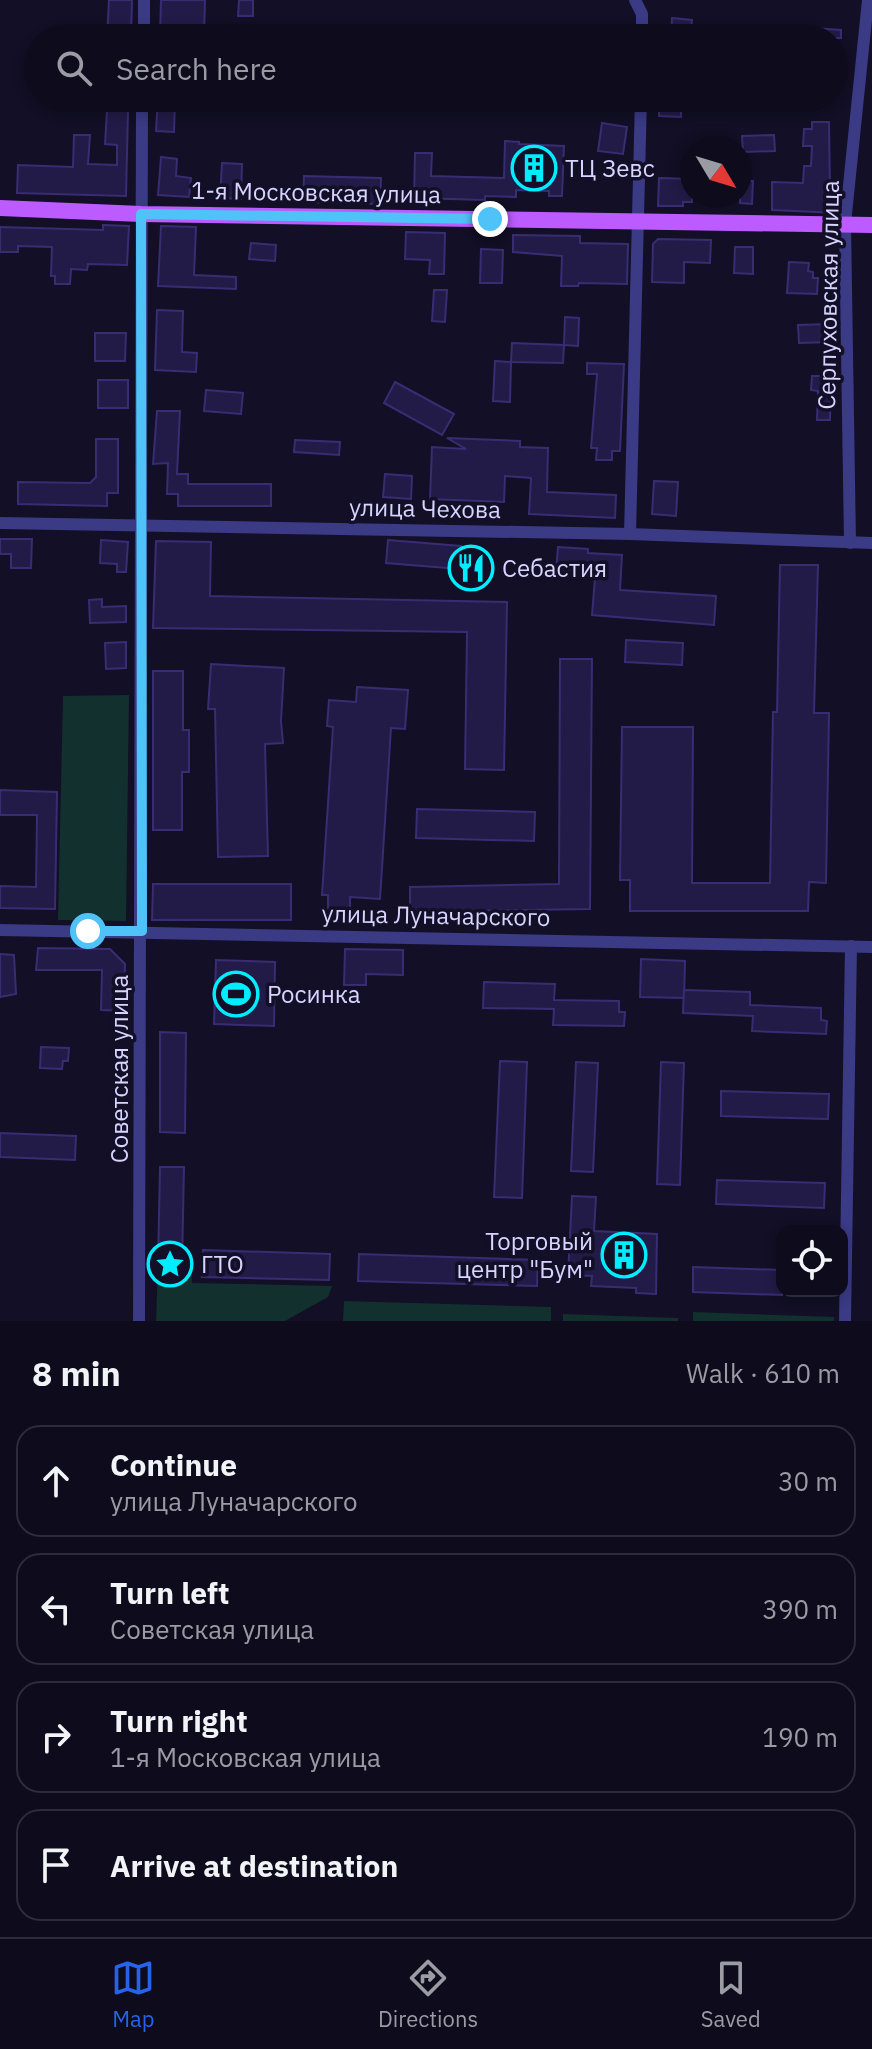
<!DOCTYPE html>
<html lang="en">
<head>
<meta charset="utf-8">
<style>
	:root { --surface:#0e0b1c; --page:#171425; --text:#f1f3f6; --muted:#9b9ba3; --line:#2e2b3b; --accent:#2563eb }
	body { margin:0; font-family:"IBM Plex Sans",sans-serif; background:var(--page); color:var(--text) }
	.controls { position:absolute; right:24px; bottom:24px; display:grid; overflow:hidden; border-radius:16px; box-shadow:0 4px 12px #0003 }
	.controls button { width:72px; height:72px; display:grid; place-items:center; padding:0; border:0; border-bottom:2px solid var(--line); background:var(--surface); color:var(--text); font:40px sans-serif }
	.compass { position:absolute; left:680px; top:136px; width:72px; height:72px; border-radius:50%; background:var(--surface); box-shadow:0 4px 12px #0003; rotate:128deg }
	.stop { position:absolute; width:24px; height:24px; margin:-18px; border:6px solid #4fc3f7; border-radius:50%; background:#fff }
	.stop.end { background:#4fc3f7; border-color:#fff; box-shadow:0 2px 8px #0008 }
	.list { margin:0; padding:0; list-style:none }
	h2 { display:flex; justify-content:space-between; align-items:center; height:104px; margin:0; padding:0 32px; font-size:34px }
	h2 small { font-size:26px; font-weight:400; color:var(--muted) }
	.list li { display:grid; grid-template-columns:52px 1fr auto; gap:24px; align-items:center; box-sizing:border-box; height:112px; margin:0 16px 16px; padding:0 16px; border:2px solid var(--line); border-radius:24px }
	.list b { display:block; font-size:30px; white-space:nowrap }
	.list p { margin:0; font-size:26px; white-space:nowrap; color:var(--muted) }
	.list em { font-size:26px; font-style:normal; color:var(--muted) }
	.icon { flex:none; width:44px; height:44px; fill:none; stroke:currentColor; stroke-width:2; stroke-linecap:round; stroke-linejoin:round }
	.map { position:relative; flex:none; width:872px; height:1321px; overflow:hidden }
	.search { position:absolute; background:var(--surface); box-shadow:0 4px 12px #0003; left:24px; right:24px; top:24px; height:88px; display:flex; align-items:center; gap:20px; box-sizing:border-box; padding:0 28px; border-radius:44px; color:var(--muted); font-size:30px }
	.sheet { height:616px; background:var(--surface) }
	nav { display:flex; justify-content:space-around; align-items:center; box-sizing:border-box; height:112px; border-top:2px solid var(--line); background:var(--surface); font-size:22px; color:var(--muted) }
	nav a { display:grid; justify-items:center; gap:4px }
	nav .on { color:var(--accent) }
	.map>svg:first-child { display:block }
	.green { fill:#12302e }
	.building { fill:#221b47; stroke:#382d73; stroke-width:2 }
	.lines { fill:none; stroke-linecap:round; stroke-linejoin:round }
	.minor { stroke:#3a3a85; stroke-width:12 }
	.major { stroke:#bc5bff; stroke-width:16 }
	.route { stroke:#4fc3f7; stroke-width:10 }
	.labels { text-anchor:middle; dominant-baseline:central; stroke-width:7; stroke-linejoin:round; paint-order:stroke }
	.poi-label { font-size:24px; fill:#d7d4ff; stroke:#120f26; text-anchor:start }
	.street-label { font-size:24px; fill:#d7d4ff; stroke:#120f26 }
</style>
</head>
<body>
<div class="map">
<svg width="872" height="1321" viewBox="0 0 872 1321">
	<rect width="100%" height="100%" fill="#120f26"/>
	<g class="green">
		<path d="M129,695L126,921L58,920L63,696Z"/>
		<path d="M158,1266H191L192,1283L332,1286L328,1297L285,1321H156Z"/>
		<path d="M344,1301L551,1307V1321H343Z"/>
		<path d="M693,1312L834,1317V1321H693Z"/>
		<path d="M563,1314L678,1318V1321H563Z"/>
	</g>
	<g class="building">
		<path d="M109,0H132L131,38H107Z"/>
		<path d="M161,0H205L204,36L160,35Z"/>
		<path d="M239,0H253V16H238Z"/>
		<path d="M672,18L692,20L690,38H671Z"/>
		<rect x="584" y="27" width="33" height="11"/>
		<path d="M813,28L841,30V38H812Z"/>
		<path d="M158,98H175L174,132L156,131Z"/>
		<path d="M659,98H681V117L659,116Z"/>
		<path d="M107,110L128,111L126,196L17,193L18,165L73,167L74,135H90L88,164L117,165V145L105,144Z"/>
		<path d="M812,122H829L830,191L838,192L837,213L772,210V182L803,183L804,166H811L812,146H803L804,129H812Z"/>
		<path d="M602,123L627,127L623,154L598,151Z"/>
		<path d="M774,135L775,151L743,152L742,136Z"/>
		<path d="M505,141L519,142V144L564,146L562,196H549V191L516,190V197L485,196V200L414,198L415,153H432L431,176L504,178Z"/>
		<path d="M161,157L177,159L176,176L191,178L189,197L158,195Z"/>
		<path d="M222,163L242,164L241,199L220,198Z"/>
		<path d="M304,176L381,178L380,204L303,202Z"/>
		<path d="M659,178L692,179V202H683V206H658Z"/>
		<path d="M740,181H753L752,204L740,203Z"/>
		<path d="M103,225L129,226L127,265L88,264L87,270L71,269L70,284H55V276H51L52,247L18,246V252H0V227L103,230Z"/>
		<path d="M161,226L196,227L194,275L236,277V289L158,286Z"/>
		<path d="M406,232L445,233L444,274H429L430,260L405,259Z"/>
		<path d="M513,235L580,236V243L628,244L627,284L579,283L578,286H561L562,256L513,252Z"/>
		<path d="M658,239L711,240L710,263L684,262V283L652,282L653,244Z"/>
		<path d="M251,243L276,245L275,261L249,259Z"/>
		<path d="M735,247H753V274L734,273Z"/>
		<path d="M481,249L503,250L502,283H480Z"/>
		<path d="M789,262L809,263L808,271L813,272V278H818L817,294L787,293Z"/>
		<path d="M434,290H447L445,322L432,321Z"/>
		<path d="M157,310L183,311L182,352L197,353L196,372L155,370Z"/>
		<path d="M565,317L579,318L578,346L564,345Z"/>
		<path d="M830,324L831,342L799,343L798,325Z"/>
		<path d="M95,333H126L125,361H95Z"/>
		<path d="M512,343L564,345L563,363L511,362Z"/>
		<path d="M495,361L511,362L510,402L493,401Z"/>
		<path d="M587,363L624,364L620,451H612V460H596L597,448H591L597,374H587Z"/>
		<path d="M812,376H831L830,420H817L818,391L811,390Z"/>
		<rect x="98" y="380" width="30" height="28"/>
		<path d="M395,382L454,414L442,435L384,403Z"/>
		<path d="M206,390L243,393L241,414L204,411Z"/>
		<path d="M157,411H180L177,474H188V484H271V506H178V494H167L168,463L153,464Z"/>
		<path d="M447,438L520,441V447L548,448L547,492L616,495L615,518L529,514L531,478L505,476L504,502L430,499L432,447L466,449Z"/>
		<path d="M96,439H118V493H107V506L18,504V482L90,483L96,477Z"/>
		<path d="M295,440L340,442L339,455L294,452Z"/>
		<path d="M385,474L412,476L411,499L383,497Z"/>
		<path d="M654,481L678,482L676,516L652,514Z"/>
		<path d="M0,539H32L31,568H11V554H0Z"/>
		<path d="M101,540L128,542L126,572H117V564L100,563Z"/>
		<path d="M388,540L461,546L459,569L386,563Z"/>
		<path d="M156,541L211,542L210,596L507,602L504,770L465,769L467,632L153,628Z"/>
		<path d="M558,547L588,549V553L622,555L620,590L716,596L714,625L592,615L595,578L572,577V571L556,570Z"/>
		<path d="M780,565H818L814,713H829L826,883L809,882L808,911H630V880H620L622,727H693L692,883H770L773,712H777Z"/>
		<path d="M102,599V607L126,606V622L90,623L89,600Z"/>
		<path d="M626,640L683,643L682,665L625,662Z"/>
		<path d="M126,642V668L106,669L105,643Z"/>
		<path d="M560,659H592L590,909L410,912V887L559,884Z"/>
		<path d="M211,664L284,668L281,721L283,743L265,744L268,856L218,857L215,709H208Z"/>
		<path d="M153,671H183V730H189V772H182V830H153Z"/>
		<path d="M357,687L408,690L405,729L391,728L380,899L350,897V920H328V895H322L333,727L327,726L329,700L356,702Z"/>
		<path d="M0,790L57,792L55,909L0,908V886L36,887L37,815H0Z"/>
		<path d="M417,809L535,812L534,841L416,838Z"/>
		<path d="M153,884H291V920H152Z"/>
		<path d="M38,948L110,949L125,964L124,1011L101,1010L102,970H36Z"/>
		<path d="M345,949L403,950V975L366,974V985H344Z"/>
		<path d="M0,954L14,955L16,994L0,997Z"/>
		<path d="M641,959L685,961L684,998L640,997Z"/>
		<path d="M216,960L275,962L274,1026L214,1024Z"/>
		<path d="M484,982L555,984L554,1000L619,1001V1012H625L624,1026L553,1025L554,1009L483,1008Z"/>
		<path d="M684,990L750,992V1005L821,1008V1020L827,1021L826,1034L752,1031L753,1016L683,1013Z"/>
		<path d="M160,1032L186,1033L185,1133L160,1132Z"/>
		<path d="M41,1047L69,1048L68,1061H63L62,1069L40,1068Z"/>
		<path d="M500,1061L527,1062L522,1198L494,1197Z"/>
		<path d="M576,1062L598,1063L593,1172L571,1171Z"/>
		<path d="M661,1062L684,1063L680,1185L657,1184Z"/>
		<path d="M721,1091L829,1094L828,1119L721,1116Z"/>
		<path d="M0,1133L76,1136L75,1160L0,1157Z"/>
		<path d="M160,1167H184L182,1265L158,1264Z"/>
		<path d="M717,1180L825,1183L824,1208L716,1204Z"/>
		<path d="M572,1196L596,1197L594,1231L657,1234L656,1294L636,1293V1288L591,1286L592,1276L568,1275Z"/>
		<path d="M203,1250L330,1254L329,1280L202,1277Z"/>
		<path d="M359,1254L538,1260L537,1286L358,1281Z"/>
		<path d="M693,1267L782,1270V1295L693,1292Z"/>
	</g>
	<g class="lines">
		<g class="minor">
			<path d="M635,0L642,14V38"/>
			<path d="M144,38V0"/>
			<path d="M0,523L630,534L872,543"/>
			<path d="M630,534L641,98"/>
			<path d="M850,543L845,224L868,0"/>
			<path d="M0,930L872,947"/>
			<path d="M139,1321L142,98"/>
			<path d="M845,1321L851,946"/>
		</g>
		<path class="major" d="M0,208L141,214L872,225"/>
	</g>
	<g class="lines">
		<path class="route" d="M88,931H142L141,214L490,219"/>
	</g>
	<defs>
		<g id="building-ring" transform="scale(2.3)"><circle r="9.5" fill="#120f26" stroke="#00edff" stroke-width="1.5"/><path d="M-4-6H4V6H1V3H-1V6H-4ZM-2.5-4.3h1.7v1.8h-1.7ZM.8-4.3h1.7v1.8H.8ZM-2.5-1h1.7V.8h-1.7ZM.8-1h1.7V.8H.8Z" fill="#00edff"/></g>
		<g id="restaurant-ring" transform="scale(2.3)"><circle r="9.5" fill="#120f26" stroke="#00edff" stroke-width="1.5"/><path d="M-5-6h1v4h1v-4h1v4h1v-4h1v5L-1.5 .5V6h-2V.5L-5-1ZM5-6V6H3V1.5H1.5Q1.5-4 5-6Z" fill="#00edff"/></g>
		<g id="stadium-ring" transform="scale(2.3)"><circle r="9.5" fill="#120f26" stroke="#00edff" stroke-width="1.5"/><path d="M0-5a6.5 5 0 1 0 0 10a6.5 5 0 1 0 0-10ZM-3.5-1.8h7v3.6h-7Z" fill="#00edff"/></g>
		<g id="sight-ring" transform="scale(2.3)"><circle r="9.5" fill="#120f26" stroke="#00edff" stroke-width="1.5"/><path d="M0-6L1.8-2.2L6-1.7L2.9 1.2L3.7 5.4L0 3.3L-3.7 5.4L-2.9 1.2L-6-1.7L-1.8-2.2Z" fill="#00edff"/></g>
	</defs>
	<g fill-rule="evenodd">
		<use href="#building-ring" x="534" y="168"/>
		<use href="#restaurant-ring" x="471" y="568"/>
		<use href="#stadium-ring" x="236" y="994"/>
		<use href="#building-ring" x="624" y="1255"/>
		<use href="#sight-ring" x="170" y="1264"/>
	</g>
	<g class="labels">
		<g class="poi-label">
			<text x="565" y="168">ТЦ Зевс</text>
			<text x="502" y="568">Себастия</text>
			<text x="267" y="994">Росинка</text>
			<text x="593" y="1241" text-anchor="end">Торговый<tspan x="593" dy="28">центр "Бум"</tspan></text>
			<text x="201" y="1264">ГТО</text>
		</g>
		<g class="street-label">
			<text transform="translate(316 192) rotate(1)">1-я Московская улица</text>
			<text transform="translate(828 295) rotate(-89)">Серпуховская улица</text>
			<text transform="translate(425 508) rotate(1)">улица Чехова</text>
			<text transform="translate(436 915) rotate(1)">улица Луначарского</text>
			<text transform="translate(119 1069) rotate(-90)">Советская улица</text>
		</g>
	</g>
</svg>
<div class="controls">
<button><svg class="icon" aria-label="locate" viewBox="0 0 24 24"><circle cx="12" cy="12" r="6"/><path d="M12 2v4M12 18v4M2 12h4M18 12h4"/></svg></button>
</div>
<svg class="compass" viewBox="-18 -18 36 36"><path d="M0-13l5 13h-10z" fill="#e53935"/><path d="M0 13l5-13h-10z" fill="#9b9ba3"/></svg>
<div class="stop" style="left:88px;top:931px"></div>
<div class="stop end" style="left:490px;top:219px"></div>
<div class="search"><svg class="icon" aria-label="search" viewBox="0 0 24 24"><circle cx="10" cy="10" r="6"/><path d="M15 15l6 6"/></svg>Search here</div>
</div>
<section class="sheet">
<h2>8 min<small>Walk · 610 m</small></h2>
<ul class="list">
<li><svg class="icon" aria-label="ahead" viewBox="0 0 24 24"><path d="M12 20V5M6 11l6-6 6 6"/></svg><div><b>Continue</b><p>улица Луначарского</p></div><em>30 m</em></li>
<li><svg class="icon" aria-label="left" viewBox="0 0 24 24"><path d="M17 20v-9H6M10 6l-5 5 5 5"/></svg><div><b>Turn left</b><p>Советская улица</p></div><em>390 m</em></li>
<li><svg class="icon" aria-label="right" viewBox="0 0 24 24"><path d="M7 20v-9h11M14 6l5 5-5 5"/></svg><div><b>Turn right</b><p>1-я Московская улица</p></div><em>190 m</em></li>
<li><svg class="icon" aria-label="arrive" viewBox="0 0 24 24"><path d="M6 21V4h12l-3 4 3 4H6"/></svg><div><b>Arrive at destination</b></div></li>
</ul>
</section>
<nav>
<a class="on"><svg class="icon" aria-label="map" viewBox="0 0 24 24"><path d="M3 6l6-2 6 2 6-2v14l-6 2-6-2-6 2zM9 4v14M15 6v14"/></svg>Map</a>
<a><svg class="icon" aria-label="directions" viewBox="0 0 24 24"><path d="M12 3l9 9-9 9-9-9zM9 14v-3h6M13 9l2 2-2 2"/></svg>Directions</a>
<a><svg class="icon" aria-label="saved" viewBox="0 0 24 24"><path d="M7 4h10v16l-5-4-5 4z"/></svg>Saved</a>
</nav>
</body>
</html>
